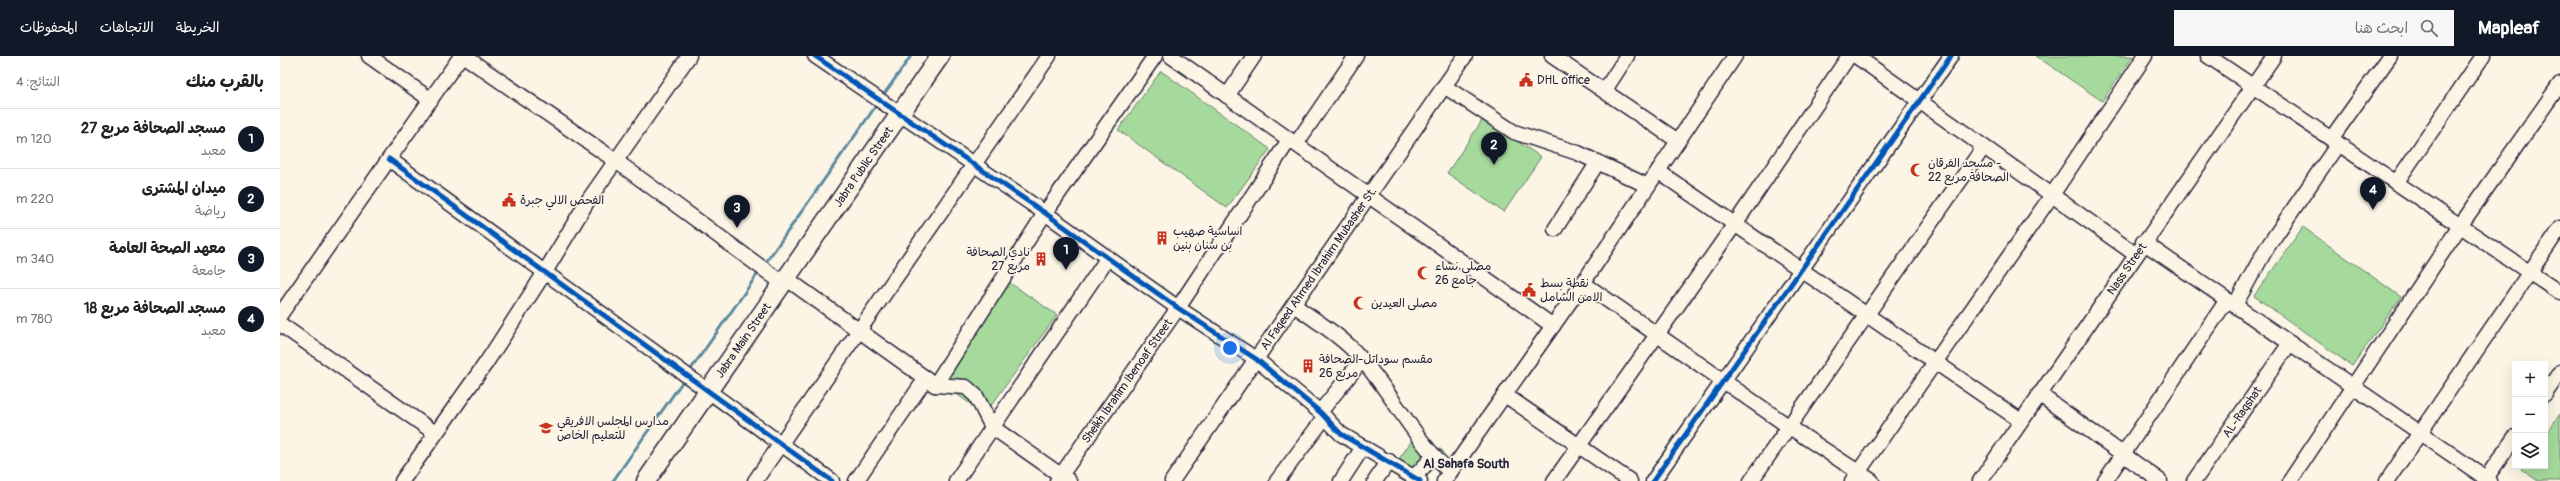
<!DOCTYPE html>
<html lang="ar">
<head>
<meta charset="utf-8">
<style>
	:root { --surface:#fff; --page:#f6f6f6; --text:#222; --muted:#767676; --line:#e0e0e0; --accent:#111827 }
	body { margin:0; font-family:Pangolin,"Playpen Sans Arabic",sans-serif; background:var(--page); color:var(--text); direction:rtl }
	.controls { position:absolute; right:12px; bottom:12px; display:grid; overflow:hidden; border-radius:0px; box-shadow:0 4px 16px #0002 }
	.controls button { width:36px; height:36px; display:grid; place-items:center; padding:0; border:0; border-bottom:1px solid var(--line); background:var(--surface); color:var(--text); font:20px sans-serif }
	.you { position:absolute; left:950px; top:292px; width:14px; height:14px; margin:-10px; border:3px solid #fff; border-radius:50%; background:#1a73e8; box-shadow:0 0 0 6px #1a73e833 }
	.badge { display:grid; place-items:center; width:26px; height:26px; border-radius:50%; background:var(--accent); color:#fff; font-size:13px; font-weight:700 }
	.pin { position:absolute; translate:-50% -33px; filter:drop-shadow(0 1px 2px #0008) }
	.pin::after { content:''; position:absolute; top:21px; width:14px; height:12px; background:inherit; clip-path:polygon(0 0,100% 0,50% 100%) }
	.list { margin:0; padding:0; list-style:none }
	h2 { display:flex; justify-content:space-between; align-items:center; height:52px; margin:0; padding:0 16px; font-size:17px }
	h2 small { font-size:13px; font-weight:400; color:var(--muted) }
	.list li { display:grid; grid-template-columns:26px 1fr auto; gap:12px; align-items:center; box-sizing:border-box; height:60px; padding:0 16px; border-top:1px solid var(--line) }
	.list b { display:block; font-size:15px; white-space:nowrap }
	.list p { margin:0; font-size:13px; white-space:nowrap; color:var(--muted) }
	.list em { font-size:13px; font-style:normal; color:var(--muted) }
	.icon { flex:none; width:22px; height:22px; fill:none; stroke:currentColor; stroke-width:2; stroke-linecap:round; stroke-linejoin:round }
	.map { position:relative; flex:none; width:2280px; height:425px; overflow:hidden; direction:ltr }
	header { display:flex; align-items:center; gap:24px; box-sizing:border-box; height:56px; padding:0 20px; background:var(--accent); color:#fff }
	header strong { font-size:19px }
	nav { display:flex; gap:22px; margin-inline-start:auto; font-size:14px }
	.search { width:280px; height:36px; background:var(--page); display:flex; align-items:center; gap:10px; box-sizing:border-box; padding:0 14px; border-radius:0px; color:var(--muted); font-size:15px }
	main { display:flex }
	aside { flex:1; background:var(--surface) }
	.map>svg:first-child { display:block }
	.green { fill:#a6da9c; stroke:#647e6c }
	.lines { fill:none; stroke-linecap:round; stroke-linejoin:round }
	.stream { stroke:#5a889d; stroke-width:3 }
	.minor-casing { stroke:#22223b; stroke-width:17 }
	.major-casing { stroke:#22223b; stroke-width:21 }
	.minor { stroke:#fcf5e5; stroke-width:14 }
	.major { stroke:#fcf5e5; stroke-width:18 }
	.cycleway-casing { stroke:#fcf5e5; stroke-width:8 }
	.cycleway { stroke:#0057b8; stroke-width:5 }
	.labels { text-anchor:middle; dominant-baseline:central; stroke-width:3.5; stroke-linejoin:round; paint-order:stroke }
	.poi-label { font-size:12px; fill:#22223b; stroke:#fcf5e5; text-anchor:start }
	.street-label { font-size:12px; fill:#22223b; stroke:#fcf5e5 }
	.neighbourhood-label { font-size:13px; font-weight:bold; fill:#22223b; stroke:#fcf5e5 }
</style>
</head>
<body>
<header>
<strong>Mapleaf</strong>
<div class="search"><svg class="icon" aria-label="search" viewBox="0 0 24 24"><circle cx="10" cy="10" r="6"/><path d="M15 15l6 6"/></svg>ابحث هنا</div>
<nav><a>الخريطة</a><a>الاتجاهات</a><a>المحفوظات</a></nav>
</header>
<main>
<div class="map">
<svg width="2280" height="425" viewBox="0 0 2280 425">
	<rect width="100%" height="100%" fill="#fcf5e5"/>
	<filter id="ink" filterUnits="userSpaceOnUse"><feTurbulence type="fractalNoise" baseFrequency=".025" numOctaves="2"/><feDisplacementMap in="SourceGraphic" scale="8" xChannelSelector="R" yChannelSelector="G"/><feConvolveMatrix kernelMatrix="1 2 1 2 8 2 1 2 1" color-interpolation-filters="sRGB"/></filter>
	<g filter="url(#ink)">
		<g class="green">
			<path d="M1756,0H1853L1822,45Z"/>
			<path d="M881,15L990,93L947,152L838,74Z"/>
			<path d="M1203,63L1261,101L1224,156L1167,117Z"/>
			<path d="M2023,171L2121,241L2072,310L1974,240Z"/>
			<path d="M727,225L777,259L705,358L659,326Z"/>
			<path d="M2280,358V425H2258L2241,413L2244,410H2265V379Z"/>
			<path d="M1137,377L1164,396L1144,425H1123L1110,416Z"/>
		</g>
		<g class="lines">
			<g class="stream">
				<path d="M602,41L631,0"/>
				<path d="M484,209L598,47"/>
				<path d="M409,316L479,216"/>
				<path d="M333,425L405,322"/>
			</g>
			<g class="minor-casing">
				<g id="minor">
					<path d="M89,0L151,44"/>
					<path d="M184,0L336,105L504,228"/>
					<path d="M535,0L765,157L898,252L976,303L1040,356L1061,378L1140,425"/>
					<path d="M891,0L1273,270"/>
					<path d="M1272,0L1398,85"/>
					<path d="M1576,0L1855,198"/>
					<path d="M1928,0L2280,237"/>
					<path d="M1164,30L1234,76L1298,97L1368,130"/>
					<path d="M1325,34L1347,0"/>
					<path d="M947,40L974,0"/>
					<path d="M2051,83L2110,0"/>
					<path d="M1016,88L1076,0"/>
					<path d="M109,103L552,425"/>
					<path d="M1379,116L1741,365"/>
					<path d="M2116,127L2203,0"/>
					<path d="M1275,173L1318,106"/>
					<path d="M1863,186L2210,425"/>
					<path d="M507,223L655,329L686,331L696,340L712,371L789,425"/>
					<path d="M1303,227L1508,370L1592,425"/>
					<path d="M1014,249C1034,264 1059,278 1076,297C1111,334 1132,382 1170,416"/>
					<path d="M1955,249L1986,193L2058,88"/>
					<path d="M0,259L181,0"/>
					<path d="M0,268L155,377"/>
					<path d="M655,329L765,157L875,0"/>
					<path d="M1759,338L1880,425"/>
					<path d="M2265,338L2280,316"/>
					<path d="M1225,339L1350,425"/>
					<path d="M1040,356L1082,304"/>
					<path d="M1134,421L1153,401"/>
					<path d="M122,425L206,307L265,216L307,146L409,0"/>
					<path d="M475,425L769,0"/>
					<path d="M576,425L646,322"/>
					<path d="M676,425L827,203"/>
					<path id="s1" d="M777,425L898,252L1009,84"/>
					<path id="s2" d="M892,425L1185,0"/>
					<path d="M997,425L1045,361"/>
					<path d="M1061,425L1083,391"/>
					<path d="M1095,425L1109,405"/>
					<path d="M1164,425L1303,227L1455,0"/>
					<path d="M1274,425L1455,168L1569,0"/>
					<path d="M1373,425L1671,0"/>
					<path d="M1471,425L1703,92"/>
					<path d="M1572,425L1772,139L1865,0"/>
					<path id="s3" d="M1700,425L1994,0"/>
					<path d="M1825,425L1947,244"/>
					<path id="s4" d="M1914,425L2010,287"/>
					<path d="M2010,425L2180,170L2280,28"/>
					<path d="M2107,425L2280,172"/>
					<path d="M2204,425L2235,381"/>
				</g>
			</g>
			<g class="major-casing">
				<g id="major">
					<path id="s5" d="M366,425L660,0"/>
				</g>
			</g>
			<use href="#minor" class="minor"/>
			<use href="#major" class="major"/>
			<g class="cycleway-casing">
				<g id="cycleway">
					<path d="M535,0L765,157L898,252L976,303L1040,356L1061,378L1140,425"/>
					<path d="M109,103L552,425"/>
					<path d="M1373,425L1671,0"/>
				</g>
			</g>
			<use href="#cycleway" class="cycleway"/>
		</g>
	</g>
	<defs>
		<g id="civic-bare" transform="scale(1.08)"><path d="M-.6-6.5H3V-4.5H.6V-3L4-1V1h2V6H-6V1h2V-1L-.6-3ZM-1.2 2.5V6h2.4V2.5Z" fill="#c8321e" stroke="#fcf5e5" stroke-width="2.5" paint-order="stroke"/></g>
		<g id="mosque-bare" transform="scale(1.08)"><path d="M3.5-4.9A6 6 0 1 0 3.5 4.9A5 5 0 1 1 3.5-4.9Z" fill="#c8321e" stroke="#fcf5e5" stroke-width="2.5" paint-order="stroke"/></g>
		<g id="building-bare" transform="scale(1.08)"><path d="M-4-6H4V6H1V3H-1V6H-4ZM-2.5-4.3h1.7v1.8h-1.7ZM.8-4.3h1.7v1.8H.8ZM-2.5-1h1.7V.8h-1.7ZM.8-1h1.7V.8H.8Z" fill="#c8321e" stroke="#fcf5e5" stroke-width="2.5" paint-order="stroke"/></g>
		<g id="school-bare" transform="scale(1.08)"><path d="M0-5L7-2L0 1L-7-2ZM-4 1L0 2.5L4 1V4Q0 6-4 4Z" fill="#c8321e" stroke="#fcf5e5" stroke-width="2.5" paint-order="stroke"/></g>
	</defs>
	<g fill-rule="evenodd">
		<use href="#civic-bare" x="1246" y="24"/>
		<use href="#mosque-bare" x="1637" y="114"/>
		<use href="#civic-bare" x="229" y="144"/>
		<use href="#building-bare" x="882" y="182"/>
		<use href="#building-bare" x="761" y="203"/>
		<use href="#mosque-bare" x="1144" y="217"/>
		<use href="#civic-bare" x="1249" y="234"/>
		<use href="#mosque-bare" x="1080" y="247"/>
		<use href="#building-bare" x="1028" y="310"/>
		<use href="#school-bare" x="266" y="372"/>
	</g>
	<g class="labels">
		<g class="poi-label">
			<text x="1257" y="24">DHL office</text>
			<text x="1648" y="107">مسجد الفرقان -<tspan x="1648" dy="14">الصحافة مربع 22</tspan></text>
			<text x="240" y="144">الفحص الالي جبرة</text>
			<text x="893" y="175">اساسية صهيب<tspan x="893" dy="14">بن سنان بنين</tspan></text>
			<text x="750" y="196" text-anchor="end">نادي الصحافة<tspan x="750" dy="14">مربع 27</tspan></text>
			<text x="1155" y="210">مصلى نساء<tspan x="1155" dy="14">جامع 26</tspan></text>
			<text x="1260" y="227">نقطة بسط<tspan x="1260" dy="14">الامن الشامل</tspan></text>
			<text x="1091" y="247">مصلى العيدين</text>
			<text x="1039" y="303">مقسم سوداتل-الصحافة<tspan x="1039" dy="14">مربع 26</tspan></text>
			<text x="277" y="365">مدارس المجلس الافريقي<tspan x="277" dy="14">للتعليم الخاص</tspan></text>
		</g>
		<g class="street-label">
			<text stroke="none"><textPath href="#s5" startOffset="382">Jabra Public Street</textPath></text>
			<text stroke="none"><textPath href="#s3" startOffset="258">Nass Street</textPath></text>
			<text stroke="none"><textPath href="#s2" startOffset="258">Al Faqeed Ahmed Ibrahim Mubasher St.</textPath></text>
			<text stroke="none"><textPath href="#s5" startOffset="171">Jabra Main Street</textPath></text>
			<text stroke="none"><textPath href="#s1" startOffset="122">Sheikh Ibrahim Ibenoaf Street</textPath></text>
			<text stroke="none"><textPath href="#s4" startOffset="84">AL-Raqshat</textPath></text>
		</g>
		<g class="neighbourhood-label">
			<text x="1186" y="408">Al Sahafa South</text>
		</g>
	</g>
</svg>
<div class="controls">
<button>+</button>
<button>−</button>
<button><svg class="icon" aria-label="layers" viewBox="0 0 24 24"><path d="M12 4l9 5-9 5-9-5zM3 14l9 5 9-5"/></svg></button>
</div>
<div class="you"></div>
<div class="pin badge" style="left:786px;top:214px">1</div>
<div class="pin badge" style="left:1214px;top:109px">2</div>
<div class="pin badge" style="left:457px;top:172px">3</div>
<div class="pin badge" style="left:2093px;top:154px">4</div>
</div>
<aside>
<h2>بالقرب منك<small>النتائج: 4</small></h2>
<ul class="list">
<li><span class="badge">1</span><div><b>مسجد الصحافة مربع 27</b><p>معبد</p></div><em>120 m</em></li>
<li><span class="badge">2</span><div><b>ميدان المشترى</b><p>رياضة</p></div><em>220 m</em></li>
<li><span class="badge">3</span><div><b>معهد الصحة العامة</b><p>جامعة</p></div><em>340 m</em></li>
<li><span class="badge">4</span><div><b>مسجد الصحافة مربع 18</b><p>معبد</p></div><em>780 m</em></li>
</ul>
</aside>
</main>
</body>
</html>
